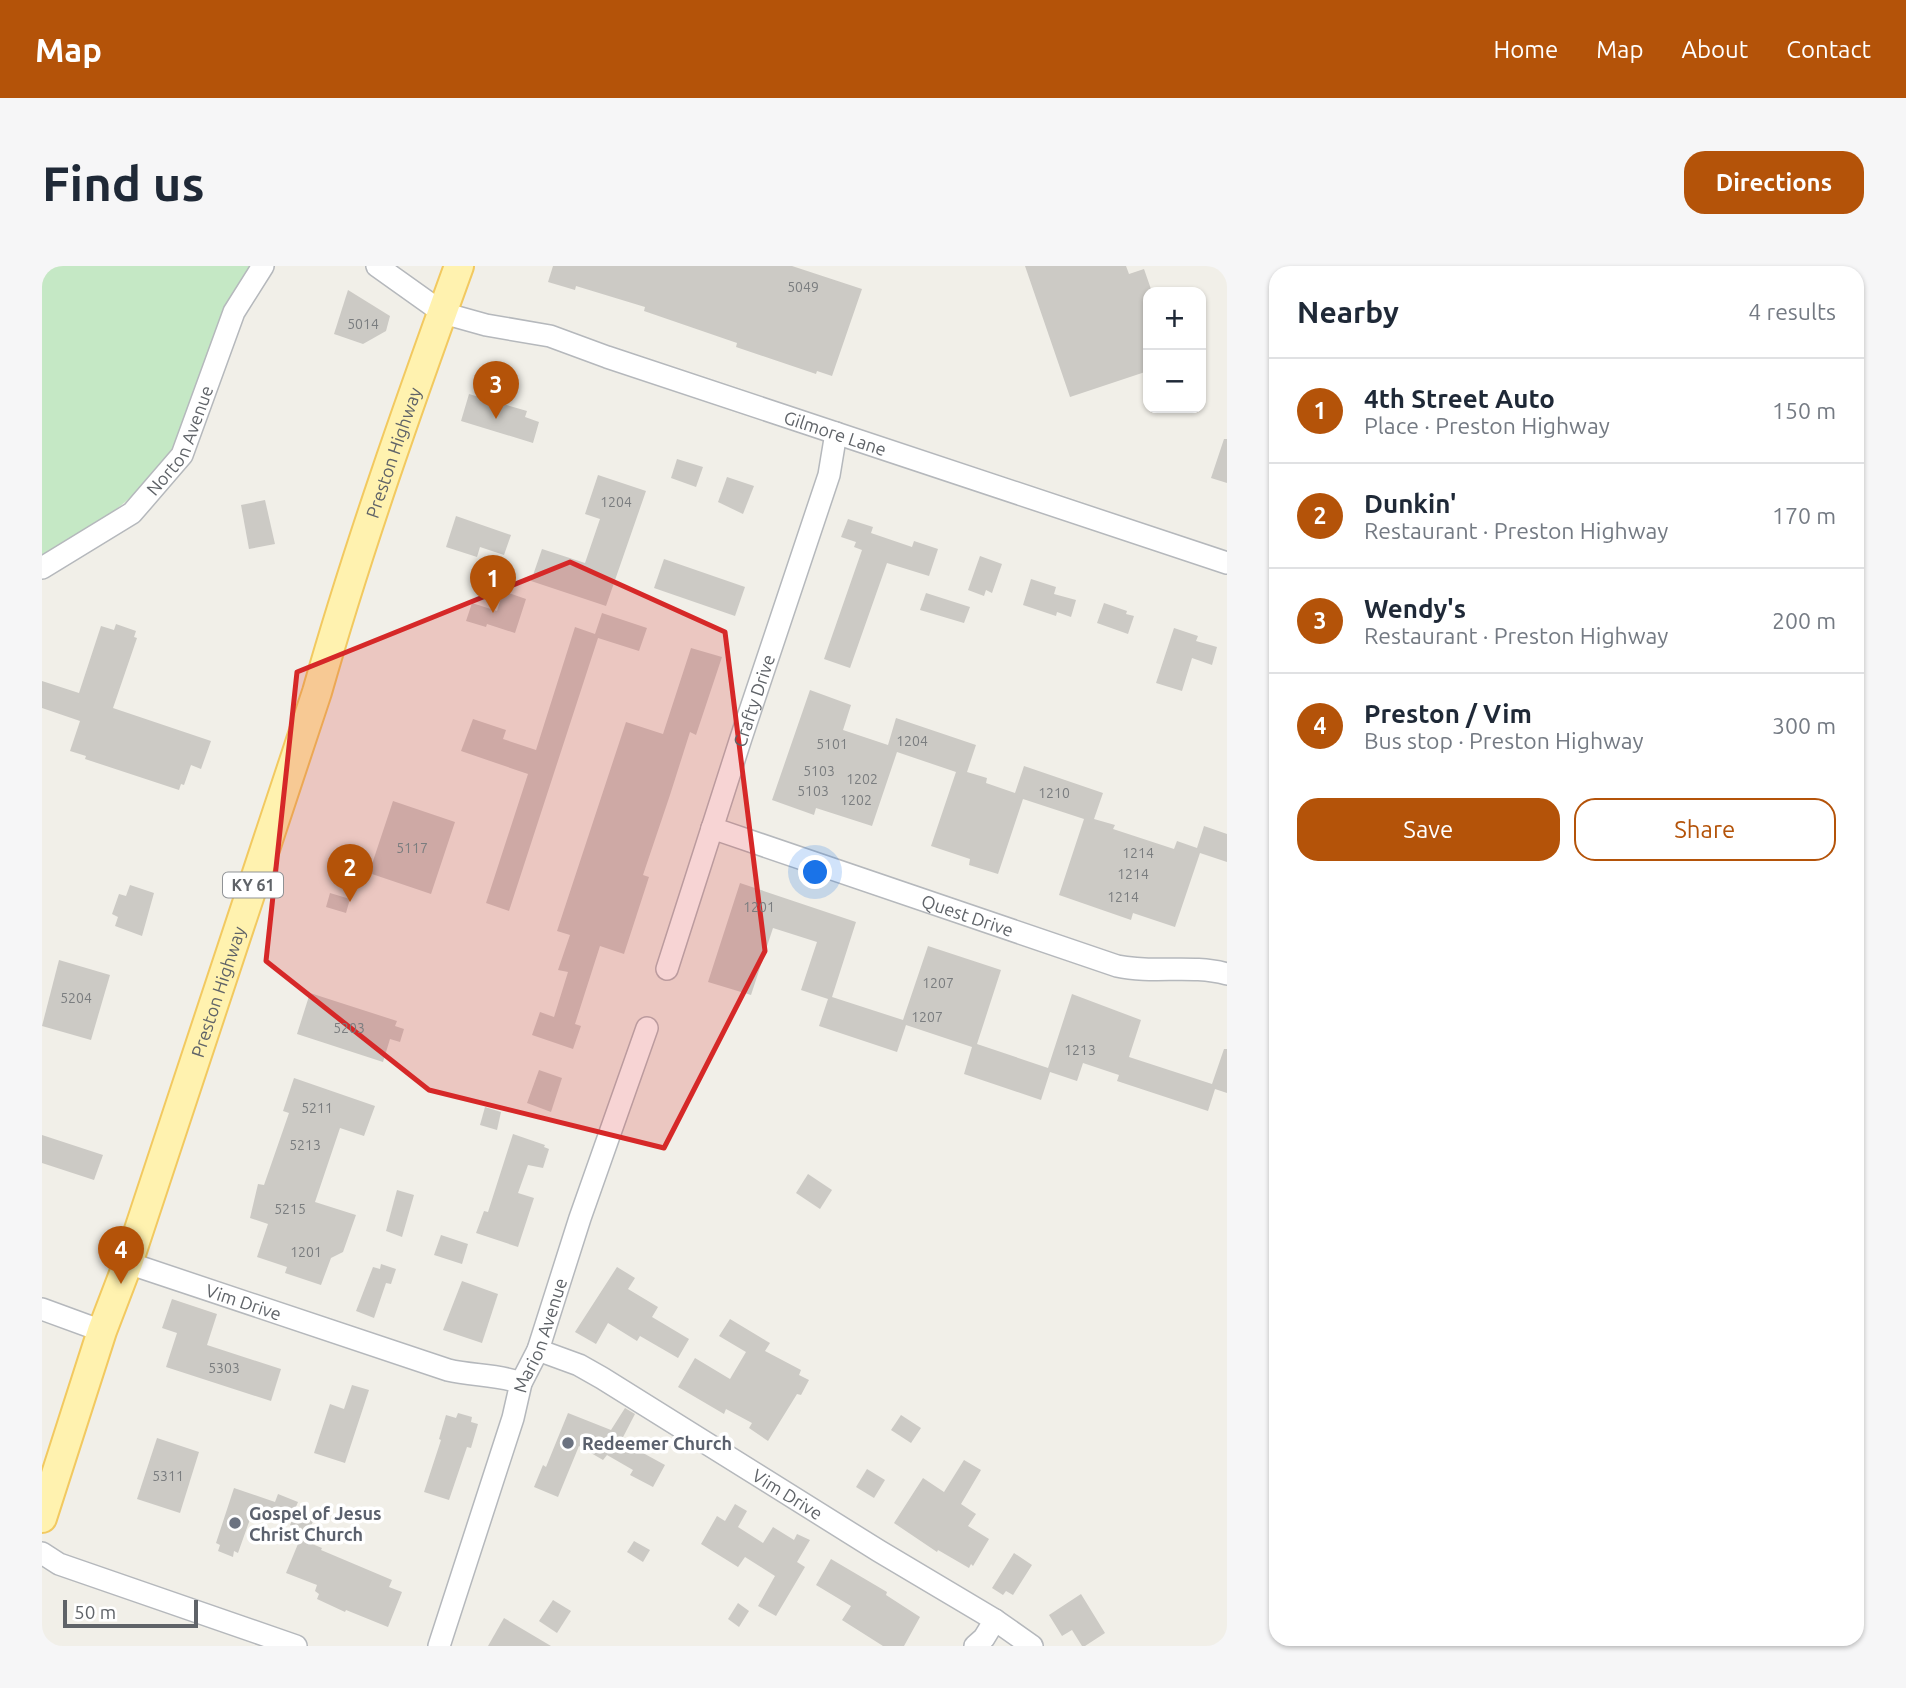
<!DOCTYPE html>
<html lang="en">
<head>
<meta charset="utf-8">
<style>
	:root { --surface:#fff; --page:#f6f6f7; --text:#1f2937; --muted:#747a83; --line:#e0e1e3; --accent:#b45309 }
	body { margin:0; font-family:Ubuntu,sans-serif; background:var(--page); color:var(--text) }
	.controls { position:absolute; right:21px; top:21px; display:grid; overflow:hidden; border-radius:14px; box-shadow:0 2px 5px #0004 }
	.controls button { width:63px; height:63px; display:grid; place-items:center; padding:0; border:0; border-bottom:2px solid var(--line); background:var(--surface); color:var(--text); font:35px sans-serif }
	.scale { position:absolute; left:21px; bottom:18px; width:135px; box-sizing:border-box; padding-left:7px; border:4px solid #5f6368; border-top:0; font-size:19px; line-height:24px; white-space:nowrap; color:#5f6368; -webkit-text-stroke:5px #fff; paint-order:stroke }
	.you { position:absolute; left:774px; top:607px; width:24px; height:24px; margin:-18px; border:5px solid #fff; border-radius:50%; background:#1a73e8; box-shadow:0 0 0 10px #1a73e833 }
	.badge { display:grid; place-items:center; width:46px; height:46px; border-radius:50%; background:var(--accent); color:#fff; font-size:23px; font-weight:700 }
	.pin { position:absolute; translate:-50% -58px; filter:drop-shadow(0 2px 4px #0008) }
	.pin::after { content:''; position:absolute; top:37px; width:24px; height:21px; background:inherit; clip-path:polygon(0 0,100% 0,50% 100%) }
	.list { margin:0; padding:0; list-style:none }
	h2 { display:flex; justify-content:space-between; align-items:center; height:91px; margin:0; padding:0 28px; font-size:30px }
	h2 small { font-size:23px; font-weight:400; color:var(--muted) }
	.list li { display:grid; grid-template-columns:46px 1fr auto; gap:21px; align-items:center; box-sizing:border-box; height:105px; padding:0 28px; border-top:2px solid var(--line) }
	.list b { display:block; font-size:26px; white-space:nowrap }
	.list p { margin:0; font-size:23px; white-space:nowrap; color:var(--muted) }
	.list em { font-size:23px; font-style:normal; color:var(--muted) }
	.actions { display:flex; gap:14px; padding:21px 28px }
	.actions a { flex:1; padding:16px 0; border:2px solid var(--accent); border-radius:21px; text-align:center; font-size:24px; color:var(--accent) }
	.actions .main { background:var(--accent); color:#fff }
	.map { position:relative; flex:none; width:1185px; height:1380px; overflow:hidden; border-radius:21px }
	header { display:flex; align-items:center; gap:42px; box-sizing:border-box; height:98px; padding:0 35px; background:var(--accent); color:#fff }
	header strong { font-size:33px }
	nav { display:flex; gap:38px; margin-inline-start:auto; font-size:24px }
	.intro { display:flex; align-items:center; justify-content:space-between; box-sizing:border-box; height:168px; padding:0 42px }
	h1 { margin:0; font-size:49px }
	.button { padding:18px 32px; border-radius:21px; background:var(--accent); color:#fff; font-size:24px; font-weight:700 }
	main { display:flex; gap:42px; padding:0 42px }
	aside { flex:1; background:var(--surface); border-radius:21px; box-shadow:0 2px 5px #0004 }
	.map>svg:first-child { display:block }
	.green { fill:#c5e8c5 }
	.building { fill:#cccac5 }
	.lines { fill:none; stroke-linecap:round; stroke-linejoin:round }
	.minor-casing { stroke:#b5b8bc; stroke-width:24 }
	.major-casing { stroke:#f2c960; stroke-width:32 }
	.minor { stroke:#fff; stroke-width:21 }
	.major { stroke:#fff2af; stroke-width:28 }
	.marked { fill:#d62828; fill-opacity:0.2; stroke:#d62828; stroke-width:5; stroke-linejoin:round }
	.worship-dot { fill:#6b7280; stroke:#fff; stroke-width:2.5 }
	.labels { text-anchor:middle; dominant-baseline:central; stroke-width:7; stroke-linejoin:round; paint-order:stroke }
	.number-label { font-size:14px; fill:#7a7d7f }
	.shield { fill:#fff; stroke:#8f9295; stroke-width:2 }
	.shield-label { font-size:16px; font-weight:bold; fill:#5f6368 }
	.street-label { font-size:18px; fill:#5f6368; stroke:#fff }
	.worship-label { font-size:18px; font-weight:bold; fill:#5b616d; stroke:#fff; text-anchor:start }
</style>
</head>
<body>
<header>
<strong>Map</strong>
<nav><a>Home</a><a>Map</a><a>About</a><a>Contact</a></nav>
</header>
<div class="intro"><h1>Find us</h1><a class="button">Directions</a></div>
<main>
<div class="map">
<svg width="1185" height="1380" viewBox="0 0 1185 1380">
	<rect width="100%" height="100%" fill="#f1efe8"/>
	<path class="green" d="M0,0H209C173,47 162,109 140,163C115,224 54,259 0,291Z"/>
	<g class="building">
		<path d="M511,0H750L820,23L790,110L775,105L774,108L694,81L695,77L602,45L603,41L534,20L533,24L506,16Z"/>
		<path d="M983,0H1084L1087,8L1102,3L1110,26H1106V105L1028,131Z"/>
		<path d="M306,24L348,50L344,65L321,78L292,68Z"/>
		<path d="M427,128L485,145L483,151L497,156L491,177L419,155Z"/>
		<path d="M1182,173H1185V217L1169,212Z"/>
		<path d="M635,193L661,201L654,221L629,212Z"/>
		<path d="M556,209L604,225L564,340L489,315L500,283L543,297L558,253L543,248Z"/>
		<path d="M685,211L712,220L701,248L676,236Z"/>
		<path d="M223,234L233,278L207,283L199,239Z"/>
		<path d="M414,250L469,269L462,289L438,281L435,291L404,281Z"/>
		<path d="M806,253L831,261L829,267L870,281L872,275L896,283L887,310L845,297L808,402L782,393L820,284L812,281L814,276L799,271Z"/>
		<path d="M938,290L960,298L950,327L944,324L942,330L926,324Z"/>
		<path d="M622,293L703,321L693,350L612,322Z"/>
		<path d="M989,313L1014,321L1012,328L1034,334L1029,351L1015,346L1014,350L981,339Z"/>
		<path d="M461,325L484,333L473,367L445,358L444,361L424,355L430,337L455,345Z"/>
		<path d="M884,327L928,341L922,357L878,344Z"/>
		<path d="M1062,337L1085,345L1084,348L1092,350L1086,368L1055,357Z"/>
		<path d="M560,347L605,362L597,385L556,372L467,645L444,637L486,508L419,485L431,453L464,464L461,473L494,484L533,361L553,368Z"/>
		<path d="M74,358L94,365L92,371L95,372L71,442L169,475L159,503L149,499L142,519L139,518L137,524L43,493L44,490L28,485L38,455L0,442V415L37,427L59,360L72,364Z"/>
		<path d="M1132,362L1156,370L1154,375L1175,381L1170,399L1150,392L1140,425L1114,417Z"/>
		<path d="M649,382L680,391L654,469L648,466L628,529L601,609L607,611L582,688L558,680L533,758L539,760L531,783L490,769L498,746L512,751L526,706L516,704L528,669L515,665L584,456L621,468Z"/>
		<path d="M768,424L809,439L801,464L846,479L854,452L934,479L925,506L945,512L944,517L973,527L982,500L1061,527L1052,553L1073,559L1071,563L1132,583L1135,575L1155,582L1162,560L1185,568V596L1158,587L1133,661L1091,647L1089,654L1017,629L1042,553L981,533L956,608L927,599L928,593L889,580L914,506L855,486L830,560L774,542L772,549L730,534Z"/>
		<path d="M351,535L413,556L389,628L327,607Z"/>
		<path d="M698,617L814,656L790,731L861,754L886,680L959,704L935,778L1006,802L1030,728L1099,754L1087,791L1170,818L1182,783H1185V827L1173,823L1166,845L1075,815L1077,809L1041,797L1035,815L1008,806L999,834L922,808L930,781L864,759L855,786L777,760L786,733L759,724L775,676L731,662L709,729L666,716Z"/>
		<path d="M88,619L112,627L100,670L73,660L76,651L70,648L77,628L84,630Z"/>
		<path d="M288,627L308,633L304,647L284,641Z"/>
		<path d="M17,694L68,709L49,774L0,760Z"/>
		<path d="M268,727L355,755L353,760L362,763L358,776L348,773L341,796L255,768Z"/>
		<path d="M497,804L520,812L509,846L485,837Z"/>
		<path d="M252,812L333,840L322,870L298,862L273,936L314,949L301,986L289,992L279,1019L243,1007L245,1001L215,991L226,958L208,952L216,918L222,919L247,847L241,845Z"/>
		<path d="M443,841L459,846L455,864L438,859Z"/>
		<path d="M471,868L503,879L502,881L507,883L501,902L486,899L476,927L492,932L476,981L434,967L442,945L446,946Z"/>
		<path d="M0,869L61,889L52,914L0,897Z"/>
		<path d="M766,908L790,924L778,943L754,927Z"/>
		<path d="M355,924L372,929L360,971L344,965Z"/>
		<path d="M399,969L426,978L420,998L392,989Z"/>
		<path d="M339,998L354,1003L349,1018L344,1017L332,1052L314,1045L331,1001L338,1003Z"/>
		<path d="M575,1001L593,1012L586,1023L616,1041L610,1051L647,1073L636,1092L598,1070L595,1075L566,1057L554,1078L533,1066Z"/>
		<path d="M420,1015L456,1028L440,1077L401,1064Z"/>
		<path d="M130,1033L175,1048L165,1079L239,1103L229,1135L124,1101L135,1067L120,1062Z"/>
		<path d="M688,1053L728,1077L723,1085L759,1104L757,1109L767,1114L759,1129L755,1128L726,1175L707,1162L710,1157L684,1143L682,1148L636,1121L653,1092L688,1113L704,1086L677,1070Z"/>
		<path d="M310,1119L327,1124L303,1197L272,1187L288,1138L302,1143Z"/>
		<path d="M583,1142L593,1148L579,1175L623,1199L611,1221L588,1209L591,1204L565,1189L561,1194L537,1180L516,1231L492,1221L501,1199L504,1201L526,1147L569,1164Z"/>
		<path d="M416,1147L430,1151L429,1156L436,1158L429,1182L425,1181L407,1234L382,1226L399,1174L397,1173L404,1149L414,1152Z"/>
		<path d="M859,1149L879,1162L869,1177L849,1164Z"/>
		<path d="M115,1172L157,1186L138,1247L95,1233Z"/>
		<path d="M922,1194L939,1204L919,1238L934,1248L926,1260L947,1273L931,1300L929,1298L927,1302L896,1284L895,1286L852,1257L881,1212L902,1226Z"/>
		<path d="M825,1203L843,1214L832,1232L814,1221Z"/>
		<path d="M192,1222L233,1236L236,1228L256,1236L247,1257L212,1242L196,1287L192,1285L191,1291L176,1285L178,1279L174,1277Z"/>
		<path d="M693,1238L705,1245L696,1261L721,1277L731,1261L752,1274L755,1268L768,1274L755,1296L763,1301L734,1350L716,1340L733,1310L703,1291L696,1301L659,1278L675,1250L683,1255Z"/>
		<path d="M254,1245L272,1253L266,1267L248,1259Z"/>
		<path d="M258,1273L280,1282L279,1284L350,1314L347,1321L360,1326L346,1361L304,1344L303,1346L275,1333L277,1328L273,1325L275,1319L244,1307Z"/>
		<path d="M592,1275L608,1284L601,1296L585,1286Z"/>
		<path d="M972,1287L990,1299L971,1329L964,1325L961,1329L950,1322Z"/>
		<path d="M789,1293L845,1326L844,1329L878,1351L862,1380H841L800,1354L809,1340L774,1319Z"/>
		<path d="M1039,1328L1063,1367L1043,1380H1040L1030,1364L1020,1370L1007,1349Z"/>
		<path d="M511,1334L529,1345L515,1367L497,1355Z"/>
		<path d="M696,1337L707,1345L697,1361L686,1353Z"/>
		<path d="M462,1352L509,1380H446Z"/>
	</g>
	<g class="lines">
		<g class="minor-casing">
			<g id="minor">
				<path id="s1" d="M335,0L401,47L444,59L508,70L565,91L1185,297"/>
				<path id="s2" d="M0,302L90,247L140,189L192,46L221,0"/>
				<path id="s3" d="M670,562L1075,700C1112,708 1149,698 1185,708"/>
				<path id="s4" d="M625,703L699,472L787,209L794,167"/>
				<path id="s5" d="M86,997L406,1104C430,1110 456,1108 479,1117"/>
				<path d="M0,1043L60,1065"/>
				<path id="s6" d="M496,1084L537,1099L560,1112L837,1285L953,1354L990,1380"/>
				<path d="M0,1287L17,1298L254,1380"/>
				<path id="s7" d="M397,1380L471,1152L479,1117L496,1084L538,952L605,762"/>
				<path d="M933,1380L942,1372L953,1354"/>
			</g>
		</g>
		<g class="major-casing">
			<g id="major">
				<path id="s8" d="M0,1252L60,1065L86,997L275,426C316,282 366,141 417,0"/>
			</g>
		</g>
		<use href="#minor" class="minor"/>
		<use href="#major" class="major"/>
	</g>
	<path class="marked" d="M528,296L683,366L723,685L622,882L387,824L224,695L255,406Z"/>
	<g class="worship-dot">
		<circle cx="526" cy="1177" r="7"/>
		<circle cx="193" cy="1257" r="7"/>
	</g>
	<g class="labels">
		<g class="number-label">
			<text x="761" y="21">5049</text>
			<text x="321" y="58">5014</text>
			<text x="574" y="236">1204</text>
			<text x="870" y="475">1204</text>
			<text x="790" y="478">5101</text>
			<text x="777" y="505">5103</text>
			<text x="820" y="513">1202</text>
			<text x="771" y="525">5103</text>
			<text x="1012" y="527">1210</text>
			<text x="814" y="534">1202</text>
			<text x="370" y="582">5117</text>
			<text x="1096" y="587">1214</text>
			<text x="1091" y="608">1214</text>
			<text x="1081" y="631">1214</text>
			<text x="717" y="641">1201</text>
			<text x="896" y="717">1207</text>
			<text x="34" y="732">5204</text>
			<text x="885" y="751">1207</text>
			<text x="307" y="762">5203</text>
			<text x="1038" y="784">1213</text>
			<text x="275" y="842">5211</text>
			<text x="263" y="879">5213</text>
			<text x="248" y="943">5215</text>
			<text x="264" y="986">1201</text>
			<text x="182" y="1102">5303</text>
			<text x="126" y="1210">5311</text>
		</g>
		<rect class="shield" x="181" y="606.5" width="60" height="25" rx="5"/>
		<g class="shield-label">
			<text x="211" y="619">KY 61</text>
		</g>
		<g class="street-label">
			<text stroke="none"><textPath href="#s1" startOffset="492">Gilmore Lane</textPath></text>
			<text stroke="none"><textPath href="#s2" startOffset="194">Norton Avenue</textPath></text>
			<text stroke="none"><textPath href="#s8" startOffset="1122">Preston Highway</textPath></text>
			<text stroke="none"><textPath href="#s4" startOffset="282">Crafty Drive</textPath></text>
			<text stroke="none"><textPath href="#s3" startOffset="270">Quest Drive</textPath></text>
			<text stroke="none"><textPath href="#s8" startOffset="555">Preston Highway</textPath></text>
			<text stroke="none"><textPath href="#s5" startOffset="122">Vim Drive</textPath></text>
			<text stroke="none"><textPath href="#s7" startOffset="327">Marion Avenue</textPath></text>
			<text stroke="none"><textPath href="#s6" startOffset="289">Vim Drive</textPath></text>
		</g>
		<g class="worship-label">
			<text x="540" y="1177">Redeemer Church</text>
			<text x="207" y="1247">Gospel of Jesus<tspan x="207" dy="21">Christ Church</tspan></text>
		</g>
	</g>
</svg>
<div class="controls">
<button>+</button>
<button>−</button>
</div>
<div class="scale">50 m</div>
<div class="you"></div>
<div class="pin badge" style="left:451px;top:347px">1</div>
<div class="pin badge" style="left:308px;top:636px">2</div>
<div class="pin badge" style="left:454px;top:153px">3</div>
<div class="pin badge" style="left:79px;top:1018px">4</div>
</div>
<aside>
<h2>Nearby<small>4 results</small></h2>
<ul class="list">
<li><span class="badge">1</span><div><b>4th Street Auto</b><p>Place · Preston Highway</p></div><em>150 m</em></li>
<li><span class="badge">2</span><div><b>Dunkin'</b><p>Restaurant · Preston Highway</p></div><em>170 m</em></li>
<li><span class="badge">3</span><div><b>Wendy's</b><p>Restaurant · Preston Highway</p></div><em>200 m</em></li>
<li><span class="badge">4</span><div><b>Preston / Vim</b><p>Bus stop · Preston Highway</p></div><em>300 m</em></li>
</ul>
<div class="actions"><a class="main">Save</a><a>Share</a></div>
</aside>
</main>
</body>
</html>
